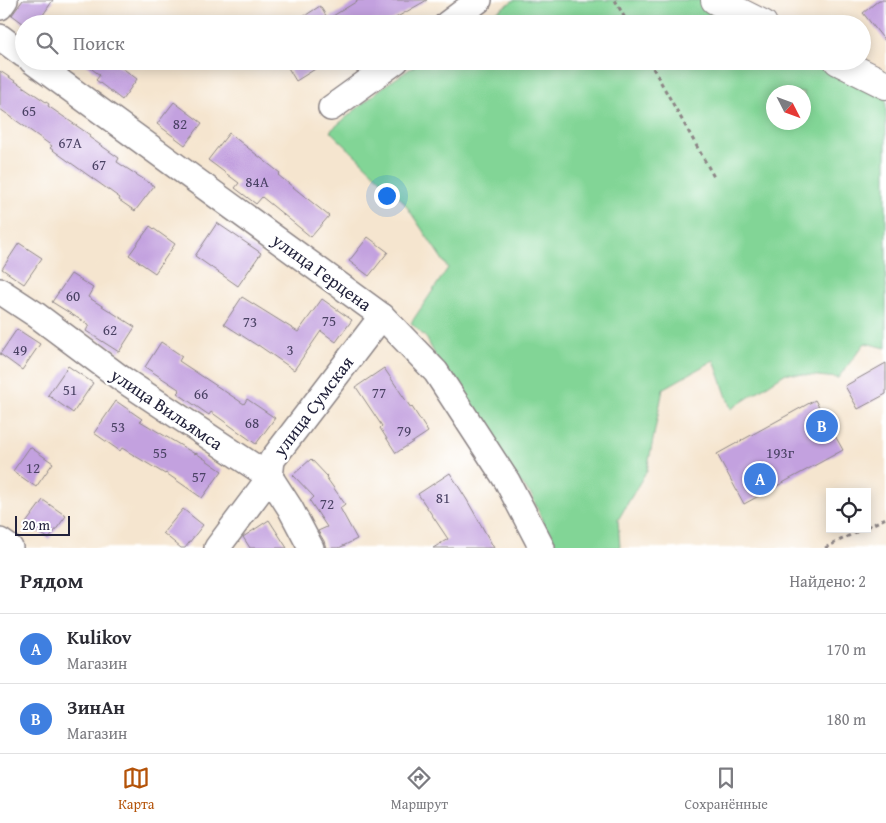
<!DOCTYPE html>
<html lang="ru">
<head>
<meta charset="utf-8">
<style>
	:root { --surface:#fff; --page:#f2f2f3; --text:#2b2b33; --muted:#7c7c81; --line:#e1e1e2; --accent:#b45309 }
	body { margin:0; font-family:"Gentium Book Plus",serif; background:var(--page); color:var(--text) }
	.controls { position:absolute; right:15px; bottom:15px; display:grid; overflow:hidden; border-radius:0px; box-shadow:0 2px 12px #0003 }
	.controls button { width:45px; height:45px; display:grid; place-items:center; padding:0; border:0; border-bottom:1px solid var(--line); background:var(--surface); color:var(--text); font:25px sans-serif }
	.compass { position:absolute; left:766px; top:85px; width:45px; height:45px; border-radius:50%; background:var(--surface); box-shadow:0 2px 12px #0003; rotate:132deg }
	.scale { position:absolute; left:15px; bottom:12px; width:55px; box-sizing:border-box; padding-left:5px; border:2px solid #22223b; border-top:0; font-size:14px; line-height:18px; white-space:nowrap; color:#22223b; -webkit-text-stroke:4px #fff; paint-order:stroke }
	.you { position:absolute; left:386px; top:195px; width:18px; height:18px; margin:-12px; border:4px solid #fff; border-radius:50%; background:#1a73e8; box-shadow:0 0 0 8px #1a73e833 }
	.badge { display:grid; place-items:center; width:32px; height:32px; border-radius:50%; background:var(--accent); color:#fff; font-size:16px; font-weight:700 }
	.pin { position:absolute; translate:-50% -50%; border:2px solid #fff; box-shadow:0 1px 5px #0006 }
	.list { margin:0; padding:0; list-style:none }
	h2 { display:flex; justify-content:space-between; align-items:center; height:65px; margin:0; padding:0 20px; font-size:21px }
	h2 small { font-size:16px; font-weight:400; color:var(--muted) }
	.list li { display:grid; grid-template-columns:32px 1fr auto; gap:15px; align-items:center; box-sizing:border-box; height:70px; padding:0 20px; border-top:1px solid var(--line) }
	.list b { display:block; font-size:19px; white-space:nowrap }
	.list p { margin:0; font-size:16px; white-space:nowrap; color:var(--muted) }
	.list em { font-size:16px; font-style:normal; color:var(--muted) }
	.icon { flex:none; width:28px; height:28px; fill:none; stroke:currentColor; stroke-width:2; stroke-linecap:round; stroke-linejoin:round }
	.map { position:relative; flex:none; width:886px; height:548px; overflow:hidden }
	.search { position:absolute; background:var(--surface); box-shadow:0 2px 12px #0003; left:15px; right:15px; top:15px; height:55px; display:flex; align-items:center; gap:12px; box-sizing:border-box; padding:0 18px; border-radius:28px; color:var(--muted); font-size:19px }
	.sheet { height:205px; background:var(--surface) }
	nav { display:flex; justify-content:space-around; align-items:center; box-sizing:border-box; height:70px; border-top:1px solid var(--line); background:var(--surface); font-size:14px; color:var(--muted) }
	nav a { display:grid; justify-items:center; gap:2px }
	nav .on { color:var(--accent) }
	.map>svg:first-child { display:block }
	.green { fill:#82d596; stroke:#527c68; fill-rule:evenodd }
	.building { fill:#c3a1df }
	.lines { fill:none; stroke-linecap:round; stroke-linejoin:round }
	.minor-casing { stroke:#8c8485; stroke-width:28 }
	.major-casing { stroke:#8c8485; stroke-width:30 }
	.path { stroke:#8c8485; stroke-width:3; stroke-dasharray:4 4; stroke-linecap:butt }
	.minor { stroke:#fff; stroke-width:25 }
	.major { stroke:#fff; stroke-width:28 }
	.labels { text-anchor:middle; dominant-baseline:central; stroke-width:5; stroke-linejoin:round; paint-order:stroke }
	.number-label { font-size:15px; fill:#4a4264 }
	.street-label { font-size:18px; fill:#22223b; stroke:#fff }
</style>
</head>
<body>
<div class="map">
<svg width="886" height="548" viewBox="0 0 886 548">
	<rect width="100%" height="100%" fill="#fff"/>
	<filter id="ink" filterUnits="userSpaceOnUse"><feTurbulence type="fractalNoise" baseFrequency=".02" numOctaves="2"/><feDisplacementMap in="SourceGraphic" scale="10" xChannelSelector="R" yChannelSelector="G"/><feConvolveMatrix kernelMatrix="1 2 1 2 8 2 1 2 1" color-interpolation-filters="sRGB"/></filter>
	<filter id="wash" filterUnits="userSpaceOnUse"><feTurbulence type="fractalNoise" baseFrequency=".0096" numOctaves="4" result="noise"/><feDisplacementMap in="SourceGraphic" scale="20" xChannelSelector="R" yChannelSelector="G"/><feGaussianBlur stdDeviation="1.12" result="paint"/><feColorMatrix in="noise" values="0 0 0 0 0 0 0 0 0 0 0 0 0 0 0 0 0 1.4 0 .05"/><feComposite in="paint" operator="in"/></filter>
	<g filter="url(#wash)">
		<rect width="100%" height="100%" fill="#f5e5cf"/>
		<g class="green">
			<path d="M514,0H700L749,24H478Z"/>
			<path d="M422,61H827L886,90V348L865,343L838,378L786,373L731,409L714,360L663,389L647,470L618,520L620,548H554L532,496L487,443L448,381L427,339L411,323L448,268L403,201L330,131L383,87ZM774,92H804V122H774Z"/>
		</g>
		<g id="blocks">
			<g class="building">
				<path d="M23,0H53L37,24H24L12,15Z"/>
				<path d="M359,0H427L385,24H292L320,6L328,19Z"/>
				<path d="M879,0H886V42L863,13Z"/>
				<path d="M81,61H113L137,79L122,100L96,80L100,75Z"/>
				<path d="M284,61H328L296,81Z"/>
				<path d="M0,71L49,104L48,106L90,135L89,137L119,158L117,162L154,186L135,211L119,200L120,198L50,148L52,146L0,109Z"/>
				<path d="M174,102L202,123L185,145L157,124Z"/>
				<path d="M229,133L280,173L278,175L329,216L311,237L262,197L256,204L235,188L239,183L208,160Z"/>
				<path d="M217,223L261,253L238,286L195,256Z"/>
				<path d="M150,226L175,244L155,273L129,255Z"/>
				<path d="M368,237L388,252L369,276L349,261Z"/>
				<path d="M19,243L42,258L24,284L2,269Z"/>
				<path d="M71,274L93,288L88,297L135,327L119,352L86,331L89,325L52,302Z"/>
				<path d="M242,297L298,332L322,299L352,320L336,342L321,331L294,370L258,345V346L224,324Z"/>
				<path d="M17,329L40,344L22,370L0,354Z"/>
				<path d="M161,342L182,356L179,361L244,404L247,399L275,418L256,444L211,412L209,415L177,393L180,390L145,367Z"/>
				<path d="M886,363V394L858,409L845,386Z"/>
				<path d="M68,366L93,383L73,413L48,395Z"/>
				<path d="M384,368L411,408L412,407L428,432L396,453L380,428L382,426L356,387Z"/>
				<path d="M815,400L843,450L744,504L717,454Z"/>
				<path d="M116,401L142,419L140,421L195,454L196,453L222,471L202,498L166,473L165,474L122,448L120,451L94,433Z"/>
				<path d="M30,447L53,463L36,487L13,471Z"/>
				<path d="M311,459L327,476L326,477L345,504L340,508L357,539L339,548H326L324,541L318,531L327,527L310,501L314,497L293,475Z"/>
				<path d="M450,473L467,500L494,548H433L448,539L418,494Z"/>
				<path d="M43,500L66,516L49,539L26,523Z"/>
				<path d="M183,509L203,525L185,548H181L163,533Z"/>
				<path d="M269,520L287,548H250L243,537Z"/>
			</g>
		</g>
	</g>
	<g filter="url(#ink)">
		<use href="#blocks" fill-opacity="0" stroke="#8c8485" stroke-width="1"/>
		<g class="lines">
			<g class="minor-casing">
				<g id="minor">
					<path d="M0,7L5,0"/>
					<path d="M447,24L479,0"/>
					<path d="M0,37L24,55"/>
					<path d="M32,61L382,316L436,372L507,481L542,548"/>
					<path d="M331,108L396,61"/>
					<path d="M0,291L35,314L122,379L270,477L290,508L311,548"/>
					<path d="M0,541L10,548"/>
					<path d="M217,548L270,477L272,460L382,316"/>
				</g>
			</g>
			<g class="major-casing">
				<g id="major">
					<path d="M715,0L763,24"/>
					<path d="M838,61L886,85"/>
				</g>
			</g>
			<g class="path">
				<path d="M615,0L628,24"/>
				<path d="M649,61L714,177"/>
				<path d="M867,527L886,518"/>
				<path d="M825,548L862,529"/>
			</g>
			<use href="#minor" class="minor"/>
			<use href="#major" class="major"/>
		</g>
	</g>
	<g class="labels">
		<g class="number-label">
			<text x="29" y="110">65</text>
			<text x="180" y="123">82</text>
			<text x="70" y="142">67А</text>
			<text x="99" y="164">67</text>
			<text x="257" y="181">84А</text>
			<text x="73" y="295">60</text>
			<text x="329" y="320">75</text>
			<text x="250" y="321">73</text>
			<text x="110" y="329">62</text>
			<text x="20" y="349">49</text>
			<text x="290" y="349">3</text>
			<text x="70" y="389">51</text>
			<text x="379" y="392">77</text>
			<text x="201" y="393">66</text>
			<text x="252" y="422">68</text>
			<text x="118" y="426">53</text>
			<text x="404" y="430">79</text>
			<text x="160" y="452">55</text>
			<text x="780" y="452">193г</text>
			<text x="33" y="467">12</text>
			<text x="199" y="476">57</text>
			<text x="443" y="497">81</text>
			<text x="327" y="503">72</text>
		</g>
		<g class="street-label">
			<text transform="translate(322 272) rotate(36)">улица Герцена</text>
			<text transform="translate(313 406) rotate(-53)">улица Сумская</text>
			<text transform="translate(167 409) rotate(34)">улица Вильямса</text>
		</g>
	</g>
</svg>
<div class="controls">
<button><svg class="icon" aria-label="locate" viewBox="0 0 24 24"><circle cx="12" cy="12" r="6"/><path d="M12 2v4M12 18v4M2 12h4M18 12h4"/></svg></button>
</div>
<svg class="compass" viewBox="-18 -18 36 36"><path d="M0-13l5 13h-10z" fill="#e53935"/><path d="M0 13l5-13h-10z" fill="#7c7c81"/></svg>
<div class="scale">20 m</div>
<div class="you"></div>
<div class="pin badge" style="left:760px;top:479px;background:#3f7fe0">A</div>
<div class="pin badge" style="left:822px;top:426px;background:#3f7fe0">B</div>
<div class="search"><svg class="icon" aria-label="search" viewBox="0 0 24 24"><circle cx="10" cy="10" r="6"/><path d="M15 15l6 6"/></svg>Поиск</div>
</div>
<section class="sheet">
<h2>Рядом<small>Найдено: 2</small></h2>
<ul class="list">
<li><span class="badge" style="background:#3f7fe0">A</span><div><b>Kulikov</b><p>Магазин</p></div><em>170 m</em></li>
<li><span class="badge" style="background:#3f7fe0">B</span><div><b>ЗинАн</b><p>Магазин</p></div><em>180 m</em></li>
</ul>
</section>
<nav>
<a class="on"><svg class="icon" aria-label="map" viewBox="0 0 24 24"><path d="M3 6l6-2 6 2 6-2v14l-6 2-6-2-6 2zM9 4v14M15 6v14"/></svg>Карта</a>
<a><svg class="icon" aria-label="directions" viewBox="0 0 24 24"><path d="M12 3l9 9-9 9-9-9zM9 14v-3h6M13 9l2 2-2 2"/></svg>Маршрут</a>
<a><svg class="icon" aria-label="saved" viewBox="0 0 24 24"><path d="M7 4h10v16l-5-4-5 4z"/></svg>Сохранённые</a>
</nav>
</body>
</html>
